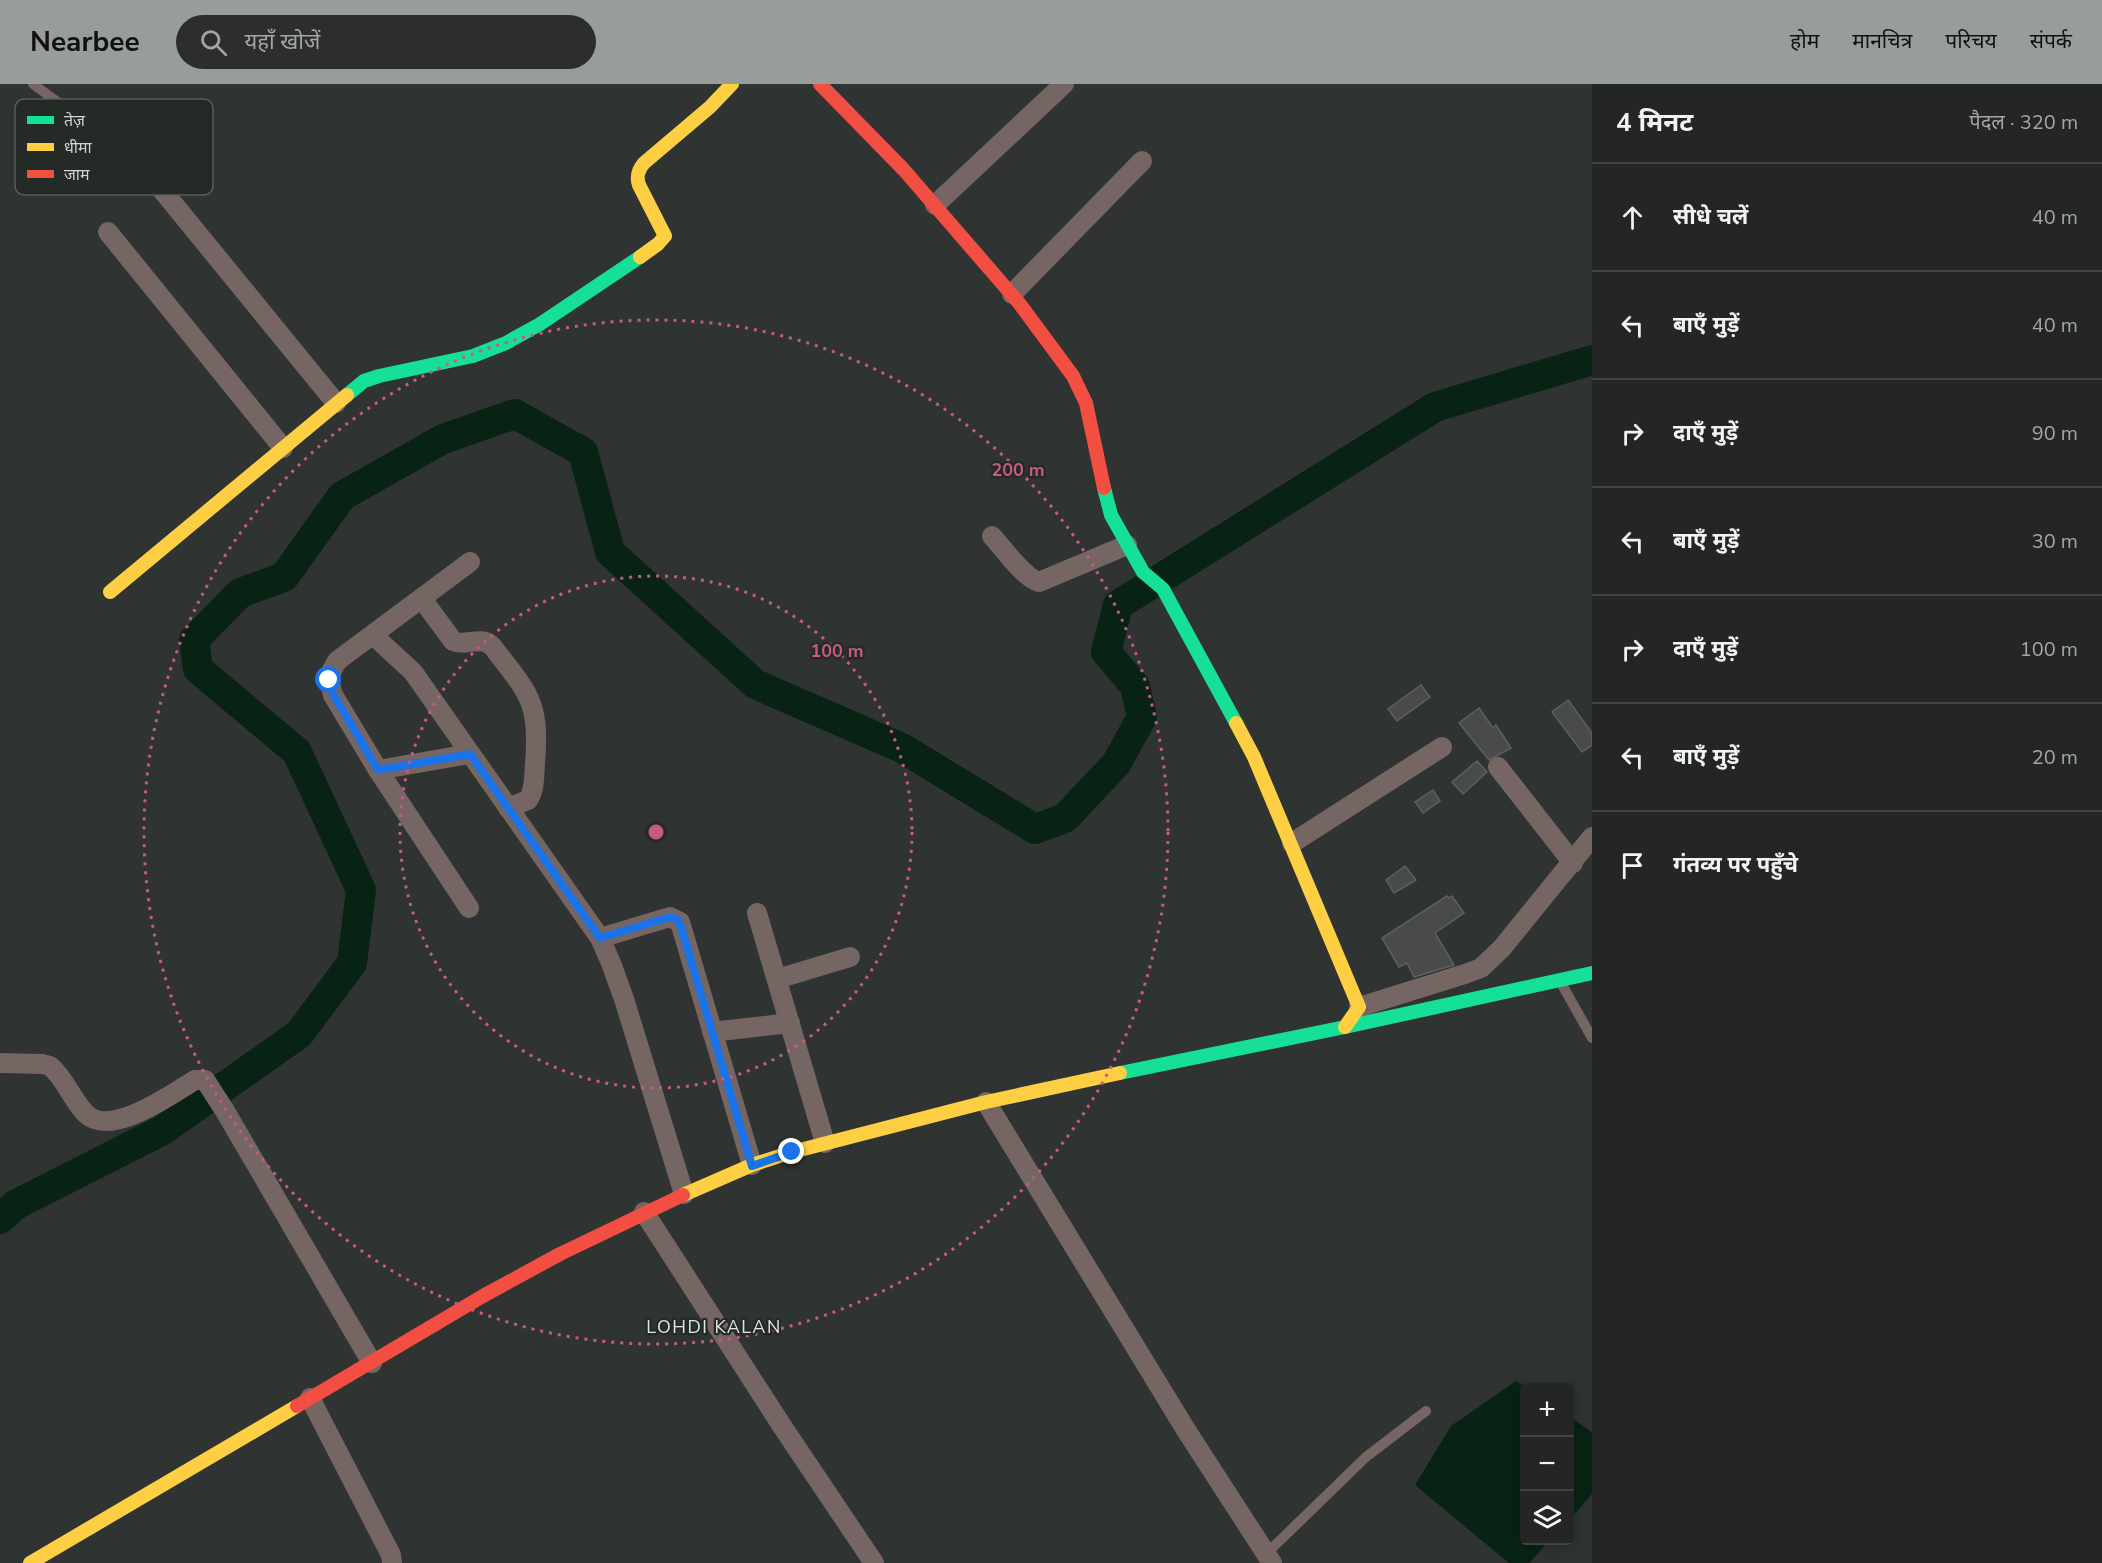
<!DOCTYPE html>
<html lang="hi">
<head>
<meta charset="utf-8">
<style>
	:root { --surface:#232625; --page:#2b2e2d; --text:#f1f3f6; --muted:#a3a5a7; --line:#404342; --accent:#989c9a }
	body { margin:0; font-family:"Nunito Sans","Noto Sans Devanagari",sans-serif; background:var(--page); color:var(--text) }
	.controls { position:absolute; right:18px; bottom:18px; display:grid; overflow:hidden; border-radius:6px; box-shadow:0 3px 15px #0003 }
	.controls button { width:54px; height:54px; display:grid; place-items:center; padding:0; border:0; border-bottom:2px solid var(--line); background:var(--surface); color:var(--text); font:30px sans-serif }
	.stop { position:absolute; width:18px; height:18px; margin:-14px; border:4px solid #1a73e8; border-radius:50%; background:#fff }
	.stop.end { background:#1a73e8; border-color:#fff; box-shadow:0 2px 6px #0008 }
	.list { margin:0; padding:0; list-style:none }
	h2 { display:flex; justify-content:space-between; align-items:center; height:78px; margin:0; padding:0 24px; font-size:26px }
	h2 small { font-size:20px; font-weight:400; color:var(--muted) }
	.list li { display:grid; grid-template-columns:39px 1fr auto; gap:18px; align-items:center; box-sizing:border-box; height:108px; padding:0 24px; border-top:2px solid var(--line) }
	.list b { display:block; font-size:22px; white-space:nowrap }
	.list em { font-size:20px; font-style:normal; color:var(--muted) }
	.icon { flex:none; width:33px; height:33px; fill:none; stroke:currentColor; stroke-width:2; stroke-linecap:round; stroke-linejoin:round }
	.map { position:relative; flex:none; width:1592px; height:1479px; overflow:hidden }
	header { display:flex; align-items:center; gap:36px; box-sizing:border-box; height:84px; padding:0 30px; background:var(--accent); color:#111 }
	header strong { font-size:28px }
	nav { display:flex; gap:33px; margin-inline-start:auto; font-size:21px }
	.search { width:420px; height:54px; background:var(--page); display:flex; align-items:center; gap:15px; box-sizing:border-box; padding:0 21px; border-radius:33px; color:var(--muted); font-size:22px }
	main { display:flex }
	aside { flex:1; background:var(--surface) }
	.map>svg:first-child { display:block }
	.water { fill:#082314 }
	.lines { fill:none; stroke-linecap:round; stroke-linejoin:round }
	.river { stroke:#082314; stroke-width:30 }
	.building { fill:#484b4a; stroke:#5d605e; stroke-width:1.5 }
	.lane { stroke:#756663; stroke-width:10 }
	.street { stroke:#756663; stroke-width:20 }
	.fast { stroke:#16e098; stroke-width:14 }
	.slow { stroke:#ffcf43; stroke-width:14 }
	.jam { stroke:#f24e42; stroke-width:14 }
	.route { stroke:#1a73e8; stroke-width:8 }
	.ring { fill:none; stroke:#c75a85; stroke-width:3; stroke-dasharray:3 6 }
	.labels { text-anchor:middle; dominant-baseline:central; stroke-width:4.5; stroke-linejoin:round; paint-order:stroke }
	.quarter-label { font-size:18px; letter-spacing:1.5px; fill:#dee7e1; stroke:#242a26 }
	.key { fill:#242a26; stroke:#585d5a; stroke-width:1.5 }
	.key-label { font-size:16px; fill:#d1d5d2 }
	.centre { fill:#c75a85; stroke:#242a26; stroke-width:3 }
	.ring-label { font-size:18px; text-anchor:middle; font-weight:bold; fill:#c75a85; stroke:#242a26; stroke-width:4.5; stroke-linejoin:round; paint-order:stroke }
</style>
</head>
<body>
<header>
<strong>Nearbee</strong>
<div class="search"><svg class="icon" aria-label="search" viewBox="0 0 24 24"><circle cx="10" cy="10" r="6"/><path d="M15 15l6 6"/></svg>यहाँ खोजें</div>
<nav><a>होम</a><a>मानचित्र</a><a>परिचय</a><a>संपर्क</a></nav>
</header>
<main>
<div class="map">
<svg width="1592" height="1479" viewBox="0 0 1592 1479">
	<rect width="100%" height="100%" fill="#2f3331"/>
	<g class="water">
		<path d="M1516,1297L1525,1303L1524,1456L1549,1457L1529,1479H1509L1415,1401L1451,1342Z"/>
		<path d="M1570,1333L1592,1348V1410L1570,1435Z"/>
	</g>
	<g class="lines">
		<path class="river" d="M0,1135L15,1121L163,1046L299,950L352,879L361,806L297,668L198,585L194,556L240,509L284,493L342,412L443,355L515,330L583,368L610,468L755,600L902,664L1035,745L1065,734L1116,680L1142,633L1135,602L1106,568L1118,521L1435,323L1592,276"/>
	</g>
	<g class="building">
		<path d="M1421,601L1430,613L1397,637L1388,625Z"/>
		<path d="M1568,616L1592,649V661L1582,668L1552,628Z"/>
		<path d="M1479,624L1493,644L1496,641L1511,664L1489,676L1459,639Z"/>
		<path d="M1477,677L1487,688L1463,710L1452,698Z"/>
		<path d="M1433,706L1440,717L1423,729L1415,718Z"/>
		<path d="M1405,782L1416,796L1394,809L1386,796Z"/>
		<path d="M1447,812L1449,814L1452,812L1464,829L1435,849L1454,881L1414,893L1407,879L1399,883L1382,854Z"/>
	</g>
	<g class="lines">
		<g class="lane">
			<path d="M33,0L71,28"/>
			<path d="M1560,897L1592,954"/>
			<path d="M1266,1470L1366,1373L1426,1327"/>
		</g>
		<g class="street">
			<path d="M158,101L336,319"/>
			<path d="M935,121L1064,0"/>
			<path d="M108,148L283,364"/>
			<path d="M1012,210L1142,77"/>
			<path d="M992,452C1004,465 1023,493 1039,498L1127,461"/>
			<path d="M422,515L453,557C466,563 480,551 492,562C529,610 540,617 535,680C534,692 535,706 528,716L508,724"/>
			<path d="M373,551L413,588L600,854L611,879L624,915L684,1110"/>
			<path d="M1498,683L1573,779"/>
			<path d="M378,686L469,670"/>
			<path d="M1292,759L1442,663"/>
			<path d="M469,824L378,686L333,611L329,596L330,590L337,577L470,478"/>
			<path d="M757,829L825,1059"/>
			<path d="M600,854L670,833L680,838L752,1081"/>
			<path d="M777,895L850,873"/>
			<path d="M1359,923L1465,890L1481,884L1502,864L1592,753"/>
			<path d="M712,948L790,939"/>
			<path d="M0,979L43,980L50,982C65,994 72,1016 86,1030C111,1054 172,1010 195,996H205L225,1027L372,1279"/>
			<path d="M986,1018L1186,1346L1272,1479"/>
			<path d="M644,1128L782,1342L874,1479"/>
			<path d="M310,1314L391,1471L392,1479"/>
		</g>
		<g class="fast">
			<path d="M347,311L364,297L379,292L473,272L506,259L540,240L640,173"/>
			<path d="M1104,404L1111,431L1143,488L1163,505L1236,639"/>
			<path d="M1120,989L1345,943L1592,889"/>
		</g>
		<g class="slow">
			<path d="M640,173L658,160L665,152L639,101C636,92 638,86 644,79L710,23L732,0"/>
			<path d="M110,508L347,311"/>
			<path d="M1236,639L1254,673L1359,923L1345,943"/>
			<path d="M683,1111L752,1081L792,1068L986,1018L1120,989"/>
			<path d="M30,1479L297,1322"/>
		</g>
		<g class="jam">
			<path d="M820,0L904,86L1019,219L1073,292L1086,319L1104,404"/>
			<path d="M297,1322L483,1212L560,1170L683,1111"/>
		</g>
	</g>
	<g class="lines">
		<path class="route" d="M329,596L333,610L378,686L470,670L600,854L670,833L677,835L681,843L752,1082L792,1068"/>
	</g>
	<g class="ring">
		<circle cx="656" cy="748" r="256"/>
		<circle cx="656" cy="748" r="512"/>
	</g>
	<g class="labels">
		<g class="quarter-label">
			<text x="714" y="1243">LOHDI KALAN</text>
		</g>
	</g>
	<rect x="15" y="15" width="198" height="96" rx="9" class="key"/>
	<rect x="27" y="32" width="27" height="8" fill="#16e098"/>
	<rect x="27" y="59" width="27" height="8" fill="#ffcf43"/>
	<rect x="27" y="86" width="27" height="8" fill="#f24e42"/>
	<g class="key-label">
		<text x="64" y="42">तेज़</text>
		<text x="64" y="69">धीमा</text>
		<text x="64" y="96">जाम</text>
	</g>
	<circle cx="656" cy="748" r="9" class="centre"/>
	<g class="ring-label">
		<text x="1018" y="392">200 m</text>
		<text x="837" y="573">100 m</text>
	</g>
</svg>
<div class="controls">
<button>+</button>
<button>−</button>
<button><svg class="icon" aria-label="layers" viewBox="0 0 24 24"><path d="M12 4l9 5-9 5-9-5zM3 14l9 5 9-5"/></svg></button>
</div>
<div class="stop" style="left:329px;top:596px"></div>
<div class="stop end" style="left:792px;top:1068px"></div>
</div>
<aside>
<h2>4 मिनट<small>पैदल · 320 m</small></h2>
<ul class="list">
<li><svg class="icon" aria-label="ahead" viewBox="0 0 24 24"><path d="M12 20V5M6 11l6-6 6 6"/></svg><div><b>सीधे चलें</b></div><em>40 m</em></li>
<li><svg class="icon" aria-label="left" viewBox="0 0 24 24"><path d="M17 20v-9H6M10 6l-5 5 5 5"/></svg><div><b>बाएँ मुड़ें</b></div><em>40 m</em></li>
<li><svg class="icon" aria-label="right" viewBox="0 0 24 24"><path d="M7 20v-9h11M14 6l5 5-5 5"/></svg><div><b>दाएँ मुड़ें</b></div><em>90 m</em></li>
<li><svg class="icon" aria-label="left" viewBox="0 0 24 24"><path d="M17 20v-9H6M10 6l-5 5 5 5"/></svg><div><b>बाएँ मुड़ें</b></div><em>30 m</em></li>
<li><svg class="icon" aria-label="right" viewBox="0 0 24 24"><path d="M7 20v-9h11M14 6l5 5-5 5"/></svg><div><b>दाएँ मुड़ें</b></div><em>100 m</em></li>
<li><svg class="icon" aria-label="left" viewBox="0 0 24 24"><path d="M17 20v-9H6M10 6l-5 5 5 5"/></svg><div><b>बाएँ मुड़ें</b></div><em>20 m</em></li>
<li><svg class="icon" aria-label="arrive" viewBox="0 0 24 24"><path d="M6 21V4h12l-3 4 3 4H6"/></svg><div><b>गंतव्य पर पहुँचे</b></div></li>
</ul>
</aside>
</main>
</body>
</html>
